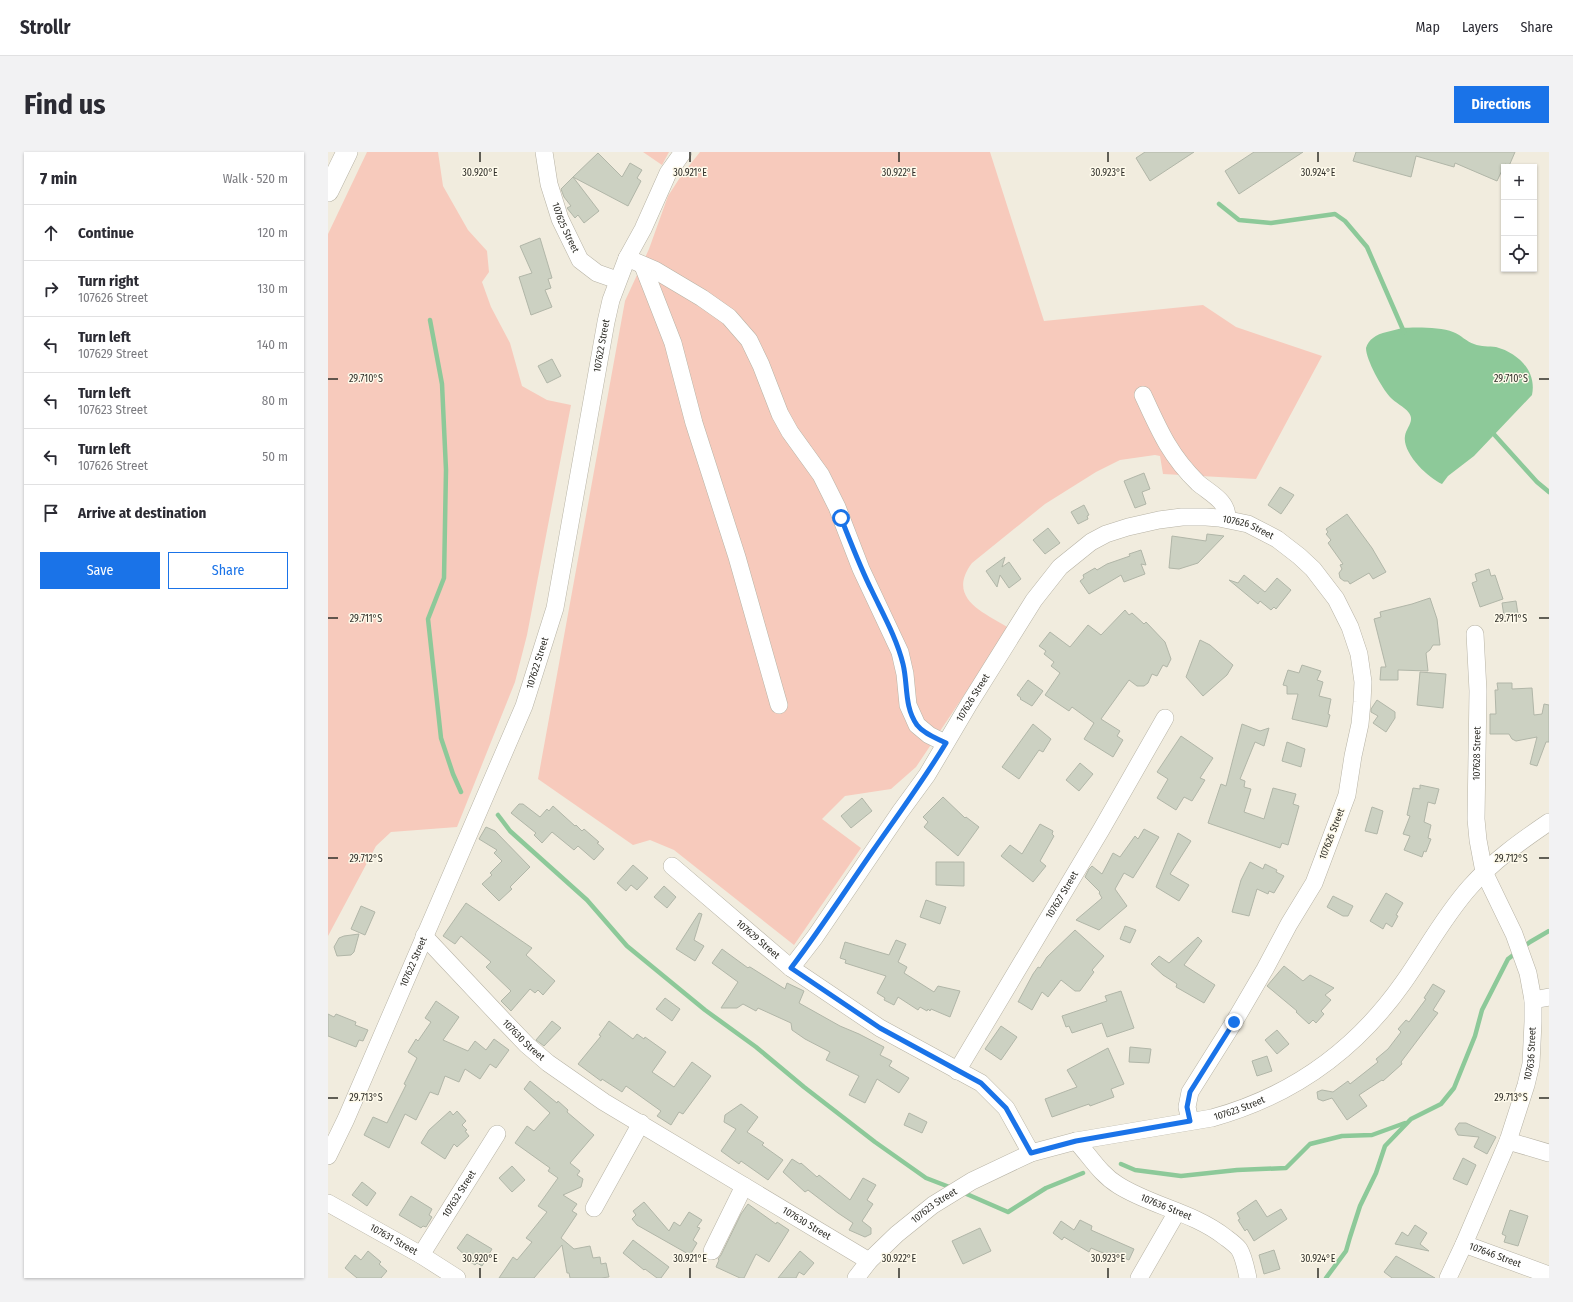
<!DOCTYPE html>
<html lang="en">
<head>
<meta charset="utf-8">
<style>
	:root { --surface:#fff; --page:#f2f2f3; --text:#2b2b33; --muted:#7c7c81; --line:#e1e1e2; --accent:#1a73e8 }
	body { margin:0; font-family:"Fira Sans Condensed",sans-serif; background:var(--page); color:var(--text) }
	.controls { position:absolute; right:12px; top:12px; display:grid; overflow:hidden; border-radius:0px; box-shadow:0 1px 3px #0004 }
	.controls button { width:36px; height:36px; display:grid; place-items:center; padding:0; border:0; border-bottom:1px solid var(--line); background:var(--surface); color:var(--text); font:20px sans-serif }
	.stop { position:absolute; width:12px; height:12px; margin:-9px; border:3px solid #1a73e8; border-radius:50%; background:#fff }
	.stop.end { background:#1a73e8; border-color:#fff; box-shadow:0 1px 4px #0008 }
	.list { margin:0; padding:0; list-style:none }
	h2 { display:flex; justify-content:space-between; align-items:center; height:52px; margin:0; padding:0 16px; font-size:17px }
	h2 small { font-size:13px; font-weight:400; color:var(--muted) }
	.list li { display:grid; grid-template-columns:26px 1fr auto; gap:12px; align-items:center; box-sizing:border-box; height:56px; padding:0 16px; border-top:1px solid var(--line) }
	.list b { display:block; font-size:15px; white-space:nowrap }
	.list p { margin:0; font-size:13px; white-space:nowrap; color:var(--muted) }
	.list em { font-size:13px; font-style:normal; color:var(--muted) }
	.actions { display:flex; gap:8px; padding:12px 16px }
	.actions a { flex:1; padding:9px 0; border:1px solid var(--accent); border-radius:0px; text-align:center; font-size:14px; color:var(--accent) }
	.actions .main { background:var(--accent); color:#fff }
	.icon { flex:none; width:22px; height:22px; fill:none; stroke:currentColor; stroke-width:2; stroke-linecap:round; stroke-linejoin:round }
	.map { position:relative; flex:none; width:1221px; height:1126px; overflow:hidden; border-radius:0px }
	header { display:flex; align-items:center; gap:24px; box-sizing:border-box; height:56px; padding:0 20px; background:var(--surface); border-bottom:1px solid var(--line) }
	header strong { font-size:19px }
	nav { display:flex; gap:22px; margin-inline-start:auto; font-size:14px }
	.intro { display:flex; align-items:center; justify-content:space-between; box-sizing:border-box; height:96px; padding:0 24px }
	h1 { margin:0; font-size:28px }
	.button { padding:10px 18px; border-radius:0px; background:var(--accent); color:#fff; font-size:14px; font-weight:700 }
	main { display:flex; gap:24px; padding:0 24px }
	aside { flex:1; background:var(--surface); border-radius:0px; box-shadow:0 1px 3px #0004 }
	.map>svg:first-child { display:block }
	.green { fill:#f7cabc }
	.water { fill:#8dc999 }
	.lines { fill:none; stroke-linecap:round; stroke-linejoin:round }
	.stream { stroke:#8dc999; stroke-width:4.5 }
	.building { fill:#ccd1c2; stroke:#b1b6a8 }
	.minor-casing { stroke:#b7b3a5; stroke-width:18 }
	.major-casing { stroke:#b7b3a5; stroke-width:22 }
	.minor { stroke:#fff; stroke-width:17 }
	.major { stroke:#fff; stroke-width:21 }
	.route { stroke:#1a73e8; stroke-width:5 }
	.ticks { fill:none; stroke:#302f29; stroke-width:1.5 }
	.labels { text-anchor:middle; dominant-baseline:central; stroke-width:3; stroke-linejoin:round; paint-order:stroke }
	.street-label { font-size:10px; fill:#302f29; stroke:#fefaeb }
	.ticks-label { font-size:10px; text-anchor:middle; fill:#302f29; stroke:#fefaeb; stroke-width:3; stroke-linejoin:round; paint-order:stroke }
</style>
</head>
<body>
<header>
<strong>Strollr</strong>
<nav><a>Map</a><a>Layers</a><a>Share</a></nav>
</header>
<div class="intro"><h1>Find us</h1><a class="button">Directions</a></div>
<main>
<aside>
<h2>7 min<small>Walk · 520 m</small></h2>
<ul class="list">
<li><svg class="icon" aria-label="ahead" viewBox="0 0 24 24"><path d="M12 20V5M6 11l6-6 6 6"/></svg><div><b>Continue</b></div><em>120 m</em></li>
<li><svg class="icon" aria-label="right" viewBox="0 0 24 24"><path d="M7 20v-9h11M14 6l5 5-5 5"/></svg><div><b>Turn right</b><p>107626 Street</p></div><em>130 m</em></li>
<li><svg class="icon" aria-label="left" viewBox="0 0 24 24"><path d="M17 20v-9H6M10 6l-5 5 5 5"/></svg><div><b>Turn left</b><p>107629 Street</p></div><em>140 m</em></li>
<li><svg class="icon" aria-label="left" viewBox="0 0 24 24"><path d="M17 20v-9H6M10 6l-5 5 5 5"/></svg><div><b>Turn left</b><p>107623 Street</p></div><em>80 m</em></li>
<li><svg class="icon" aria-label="left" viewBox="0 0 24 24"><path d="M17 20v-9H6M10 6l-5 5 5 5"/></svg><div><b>Turn left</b><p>107626 Street</p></div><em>50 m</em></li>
<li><svg class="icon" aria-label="arrive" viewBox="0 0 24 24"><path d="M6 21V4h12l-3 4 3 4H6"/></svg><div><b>Arrive at destination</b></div></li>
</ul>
<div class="actions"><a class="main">Save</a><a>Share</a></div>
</aside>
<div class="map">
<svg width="1221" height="1126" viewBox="0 0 1221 1126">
	<rect width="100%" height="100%" fill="#f1ecde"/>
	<g class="green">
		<path d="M39,0H110L115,34L140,78L159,99L161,120L154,130L163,155L182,191L194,234L219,248L243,253L199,483L187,530L129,675L63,680L48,694L0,784V82Z"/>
		<path d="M315,0H341L334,13Z"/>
		<path d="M372,0H662L716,169L875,153L908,175L994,204L928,327L835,322L832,304L827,303L792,308L768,320L717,352L644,411C618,446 655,460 681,476L588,615L563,637L517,644L494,667L533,696L466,793L346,698L322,688L305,693L210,627L297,149L321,97L340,44L353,24Z"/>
	</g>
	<path class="water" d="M1074,176C1087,175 1113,175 1125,180C1133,183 1139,190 1146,192C1153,195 1161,194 1168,195C1190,201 1209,219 1204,243L1146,304L1120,324L1114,332C1100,326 1074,301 1077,284C1078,276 1087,269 1081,261C1076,254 1067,251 1062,245C1054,236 1038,208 1038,196C1039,192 1042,188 1045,186C1052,180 1065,179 1074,176Z"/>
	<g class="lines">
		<g class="stream">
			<path d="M891,52L911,68L943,71L1007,62L1017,69L1039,95L1076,180"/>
			<path d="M102,168L114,232L118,318L116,426L100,467L113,586L125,622L133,640"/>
			<path d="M1163,279L1209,330L1221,340"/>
			<path d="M170,663L182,679L259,748L299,794L377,858L428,895L476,935L547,990L598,1026L624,1036"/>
			<path d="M1194,796L1202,790L1221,779"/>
			<path d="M793,1012L807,1018L853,1024L909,1018L958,1016L982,992L1014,984L1044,983L1077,971"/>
			<path d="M634,1040L680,1060L718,1036L755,1021"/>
			<path d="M998,1126L1018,1099L1022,1085L1032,1054L1048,1021L1057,994L1083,967L1113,952L1126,936L1147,884L1154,858L1180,807L1188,801"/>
		</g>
	</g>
	<g class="building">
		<path d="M817,0H866L822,29L808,6Z"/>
		<path d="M926,0H975L911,42L897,19Z"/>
		<path d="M1028,0H1187L1181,14L1177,12L1169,29L1127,11L1126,15L1088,4L1083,25L1025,9Z"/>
		<path d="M270,1L294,25L302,11L314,18L309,26L313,29L300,54L245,25Z"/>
		<path d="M245,25L271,59L256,71L250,63L247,66L239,56L243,54L236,45L233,37Z"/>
		<path d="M212,86L224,126L220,127L223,136L217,138L224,155L203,163L191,125L204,121L192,94Z"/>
		<path d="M224,207L233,224L219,231L210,214Z"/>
		<path d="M816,321L822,337L814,340L818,352L807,356L796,329Z"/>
		<path d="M952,335L966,343L953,362L940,353Z"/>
		<path d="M756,353L761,363L759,364L760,367L750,372L743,360Z"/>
		<path d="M1019,362L1044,396L1058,420L1045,427L1041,421L1022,432L1020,429H1016L1012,426L1011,421L1014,417L1012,413L1015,412L1000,391L1003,388L998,382L1000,380L998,377Z"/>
		<path d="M720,376L732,391L717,402L705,388Z"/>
		<path d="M879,382L896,384L870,411L851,417L841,416L844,384L878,389Z"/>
		<path d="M813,398L818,413L813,412L817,422L796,430L793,423L761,442L752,429L756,426L755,423L767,416L769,418L779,412L802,404L801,402Z"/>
		<path d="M677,405L674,415L681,410L693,427L681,436L672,423L669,435L658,419Z"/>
		<path d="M1161,417L1163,424L1167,423L1175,447L1152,455L1144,431L1149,429L1147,422Z"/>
		<path d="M916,423L937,440L949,426L963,438L948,457L946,455L943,458L932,449L930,452L901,428L910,431Z"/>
		<path d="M1102,446L1109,467L1112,493H1105L1102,498L1098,501L1100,519L1070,518V528H1052L1053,515H1058L1046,467L1053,465L1052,460L1084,452Z"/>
		<path d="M1188,449L1190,462L1176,464L1174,451Z"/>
		<path d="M797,458L801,463L804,461L816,472L818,470L837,490L843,507L839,515L835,513L829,524L824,522L820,531L816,534H809L801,528L773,567L792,579L789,584L795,588L785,605L756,587L766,571L744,555L741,559L717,543L732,521L723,514L726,510L716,502L718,499L711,494L722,480L742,495L760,473L773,483Z"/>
		<path d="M872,488L882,493L905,513L899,523L875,544L858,525Z"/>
		<path d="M974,513L993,519L989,528L995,530L991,544L1003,547L1000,562L1002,563L999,575L964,567L970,542H959V534L955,533L960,518L971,521Z"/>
		<path d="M1092,520L1118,522L1115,556L1089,553Z"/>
		<path d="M700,528L715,539L704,554L692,547L693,546L689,543Z"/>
		<path d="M1169,531H1184V537L1204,536L1206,563L1214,562L1216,552L1221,553V590H1218L1209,614L1202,612L1209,585L1188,589L1184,587L1181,582H1162V562H1168L1167,538H1170Z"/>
		<path d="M1049,548L1067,560V566L1058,580L1045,571L1050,564L1043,560V557Z"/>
		<path d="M705,572L723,587L715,600L711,598L691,627L674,615Z"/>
		<path d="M914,572L932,579L941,576L936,594L927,590L912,627L917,629L916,635L923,637L916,660L936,667L945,636L968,642L965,652L971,654L960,693L954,691L952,696L880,671L893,632L898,634Z"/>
		<path d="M853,584L885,606L872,626L877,628L864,649L856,645L848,658L829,646L840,627L829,620Z"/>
		<path d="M959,590L977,597L973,615L954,609Z"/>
		<path d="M752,611L765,622L751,639L738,628Z"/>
		<path d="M1092,633L1111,637L1107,652L1100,650L1096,670L1103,673L1100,686L1103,687L1098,700L1096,699L1094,705L1076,698L1082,684L1075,682L1082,664L1079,663L1085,636L1092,637Z"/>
		<path d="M615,645L637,666L638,665L651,675L630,704L596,675L600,670L595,665Z"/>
		<path d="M534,646L544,659L523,676L513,664Z"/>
		<path d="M191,652H195L212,665L219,657L221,659L225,654L247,674L248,673L254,679L256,677L271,690L269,691L276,697L266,708L250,694L246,698L224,680L214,691L206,683L208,681L183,661Z"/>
		<path d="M1044,655L1055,659L1049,682L1037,679Z"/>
		<path d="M712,672L725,679L724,682L726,684L712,709L718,714L705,730L673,704L682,693L694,702Z"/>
		<path d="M158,675L167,679L202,715L182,735L184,737L171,749L154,732L164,723L162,721L174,709L166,701L169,698L151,687Z"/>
		<path d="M816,677L831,685L805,726L796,721L787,737L799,754L771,778L748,768L774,746L771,741L772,740L757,725L761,717L764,714L774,722L785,701L792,705L807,684L810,687Z"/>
		<path d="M850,681L863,689L842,722L861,733L851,749L828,735Z"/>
		<path d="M608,710H636V734L608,733Z"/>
		<path d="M922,710L935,717L937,712L949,718L948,720L956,724L946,741L941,739L940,742L929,737L921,764L904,760L913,728Z"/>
		<path d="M305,713L320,726L309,738L303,733L298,739L289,731Z"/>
		<path d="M336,734L348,745L339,756L326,745Z"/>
		<path d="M1058,741L1075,751L1068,763L1070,764L1064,775L1058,771L1055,777L1042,769Z"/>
		<path d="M1005,744L1025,754L1020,764H1015L999,755Z"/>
		<path d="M598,748L618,755L612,772L592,765Z"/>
		<path d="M138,751L204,796L198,803L227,829L215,843L210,838L207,841L202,837L183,859L173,849L183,839L158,815L163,810L133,784L127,792L115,784Z"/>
		<path d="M33,754L47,760L37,783L23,777Z"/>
		<path d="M371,761L374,762L366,788L376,794L367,809L348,797Z"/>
		<path d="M797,774L808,778L802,791L792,787Z"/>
		<path d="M747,778L776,804L764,818L766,820L752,839H747L733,828L720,845L714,840L704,858L691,850H690L705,822L710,815L712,816L719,805Z"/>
		<path d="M31,782L26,800L23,803L9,804L6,795L11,786L16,784Z"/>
		<path d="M870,785L874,789L856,813L887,833L876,851L848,835L849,832L835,823L823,812L831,804L841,811Z"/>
		<path d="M568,788L578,792L570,810L579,815L576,821L606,840L610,834L632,839L622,865L603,857L602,859L600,857L599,859L592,855L590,858L570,845L566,853L556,848L557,846L549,841L558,824L517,811L518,808L512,806L517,790L561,803Z"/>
		<path d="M394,797L420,816L421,815H422L457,837L459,831L476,839L471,851L512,874L531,882L556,895L552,903L564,909L561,914L581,926L571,941L549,927L537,951L521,943L531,924L498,908L502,900L477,887L464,878L463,871L430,856L428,859L415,852L409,856H393L410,830L384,811Z"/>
		<path d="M956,814L975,829L982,823L1006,836L997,843L1003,848L993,859L996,862L988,871L985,868L981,872L968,860L969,859L939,834Z"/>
		<path d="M1105,832L1117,839L1105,858L1110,861L1073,910L1074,912L1055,929L1054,928L1031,943L1039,954L1019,968L1004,946L995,949L990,947L989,940L994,938L1005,940L1020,929L1022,932L1050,910L1048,907L1060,897L1073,880L1070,877L1078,868L1081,870L1098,847L1096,846Z"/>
		<path d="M793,839L806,876L779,885L774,871L744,881L741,874L738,875L734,864L779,849L777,844Z"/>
		<path d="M337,846L352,857L344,869L328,857Z"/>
		<path d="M108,849L131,865L115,888L140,899L147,889L158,898L166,887L181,898L168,916L162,912L152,927L137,917L131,930L117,924L110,943L102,940L88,968L77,962L61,996L36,983L45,965L59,971L78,933L76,932L89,906L80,900L88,887L90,889L103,870L97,866Z"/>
		<path d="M0,862L6,865L8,862L28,870L27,873L40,878L35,889L31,888L28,895L0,884Z"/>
		<path d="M224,869L233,876L216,894L208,888Z"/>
		<path d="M281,869L305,887L309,882L316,887L317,885L338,900L324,920L346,935L364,910L383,924L355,962L351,960L343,973L329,964L333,959L298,934L294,940L274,927L273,929L250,912L273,884L271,883Z"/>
		<path d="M673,874L689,885L673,908L657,897Z"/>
		<path d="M949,878L961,892L949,902L937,888Z"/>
		<path d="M802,895L823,897L821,911L801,910Z"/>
		<path d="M780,896L796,932L783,937L786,945L762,954L761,952L724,965L717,947L749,935L739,918Z"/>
		<path d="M939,904L944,919L929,924L924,909Z"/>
		<path d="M202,929L229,951L230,949L240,958L239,960L266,983L242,1011L252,1019L249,1023L255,1027L253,1035L235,1043L249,1052L244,1059L249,1062L233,1086L246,1097L262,1094L265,1106L272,1105L273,1112L278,1111L281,1125L273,1126H242L241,1121H239L234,1093L206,1126H171L185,1105L189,1108L204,1090L198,1086L219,1060L210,1054L230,1026L220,1019L222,1016L187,991L199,974L206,979L222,961L196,937Z"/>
		<path d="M413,952L430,965L419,980L436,991L434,993L455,1008L440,1028L413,1009L411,1012L393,999L408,977L396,970L397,963Z"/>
		<path d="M122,959L125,963L129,959L138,969L134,973L139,978L137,979L141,984L129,995L126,992L117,1007L93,991L101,978Z"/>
		<path d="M581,961L599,970L594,981L576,973Z"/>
		<path d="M1131,971H1138L1168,985L1159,1002L1146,995L1151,985L1130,983L1127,977Z"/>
		<path d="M1135,1006L1148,1013L1139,1033L1125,1027Z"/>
		<path d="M464,1007L472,1012L473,1011L489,1025L491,1023L522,1048L535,1026L548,1033L539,1048L545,1052L534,1069L543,1076V1082L537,1085L521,1078L525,1071L510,1061L480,1038L477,1040L455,1020Z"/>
		<path d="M184,1014L197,1028L184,1040L171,1026Z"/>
		<path d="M34,1030L48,1041L39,1054L24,1043Z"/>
		<path d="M83,1044L104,1057L101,1063L104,1065L98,1075L95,1074L93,1076L71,1063Z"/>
		<path d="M928,1048L939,1065L953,1057L959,1067L926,1089L919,1077L917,1079L910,1068L912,1067L909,1061Z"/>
		<path d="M316,1050L341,1079L346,1070L352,1074L361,1060L374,1068L369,1075L372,1076L365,1088L369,1091L362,1103L309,1073L304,1067L308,1063L305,1059Z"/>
		<path d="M420,1052L448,1072L449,1070L461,1078L441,1110L428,1102L416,1126H412L388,1115L391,1108L390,1107L393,1103L413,1062Z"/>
		<path d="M1182,1058L1200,1064L1190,1094L1176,1090L1178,1084L1174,1082Z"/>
		<path d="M752,1068L764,1074L763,1078L806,1097L801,1108L787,1102L785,1105L763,1096L761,1100L736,1085L734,1088L725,1081L733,1069L746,1078Z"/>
		<path d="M1087,1073L1099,1081L1092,1092L1101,1099L1067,1092L1074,1080L1080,1084Z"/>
		<path d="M652,1076L663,1099L635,1112L624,1089Z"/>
		<path d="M139,1082L164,1097L154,1114L149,1111L147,1113L138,1107L139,1105L129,1096Z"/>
		<path d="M305,1088L341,1115L333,1126H329L317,1117L316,1118L295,1101Z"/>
		<path d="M946,1098L952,1117L936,1122L931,1103Z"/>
		<path d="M40,1099L53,1110L51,1112L59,1119L53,1126H29L17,1116L27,1103L33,1108Z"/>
		<path d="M472,1099L486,1111L476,1123L471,1120L468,1126H450Z"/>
		<path d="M1068,1104L1107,1126H1064L1056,1120Z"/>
	</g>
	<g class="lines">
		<g class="minor-casing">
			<g id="minor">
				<path id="s1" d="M216,0L221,32L232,67L252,108L269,121L289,128"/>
				<path d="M299,106L327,118L374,146L401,165L421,188L433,213L452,262L462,280L493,323L509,355L533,417L572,500L577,522L580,553L585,564L589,573L601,583L617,591"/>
				<path d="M315,114L345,191L366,271L409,405L451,553"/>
				<path d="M815,243C831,278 842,304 870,331C883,342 900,349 899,367"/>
				<path id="s2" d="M344,714L463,816L552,876L653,931L678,956L703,1001"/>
				<path id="s3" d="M96,784L175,868L199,893L220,911L276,950L541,1109"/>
				<path id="s4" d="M463,816L487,785L572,660L599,623L641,552L706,448L732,415L763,390L778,382L800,375L831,368L854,365H878L891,366L920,372L949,387L971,404L985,417L1008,447L1022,475L1031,502L1035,530L1034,550L1032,572L1025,604L1019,643L986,731L961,772L937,817L906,870L862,940L859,955L862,969"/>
				<path d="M1205,848L1221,845"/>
				<path id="s5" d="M629,919L773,678L837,566"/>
				<path id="s6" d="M748,989C762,1004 772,1022 790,1033C823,1054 865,1060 897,1085C901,1088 907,1092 911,1097C916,1105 918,1117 920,1126"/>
				<path d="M1180,989L1221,1001"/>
				<path id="s7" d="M0,1004L18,967L196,554L227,456L278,170L283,148L299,106L315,77L340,21L355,0"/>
				<path id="s8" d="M0,1051L93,1103L129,1126"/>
				<path d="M266,1056L313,971"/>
				<path id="s9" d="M1136,1092L1221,1123"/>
				<path d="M384,1099L416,1034"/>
				<path id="s10" d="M93,1103L169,982"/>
				<path id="s11" d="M528,1126L541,1109L569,1082L605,1053L644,1029L703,1001L748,989L884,966C964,944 1027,899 1075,831C1097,800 1116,764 1142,735C1165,709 1193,689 1221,670"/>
				<path d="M811,1126L849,1060"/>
				<path id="s12" d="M1120,1126L1136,1092L1180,989L1198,933L1203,912L1205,870V848L1200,821L1186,782L1156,720L1150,688L1148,667L1150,539L1147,482"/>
			</g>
		</g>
		<g class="major-casing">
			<path id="major" d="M0,39L19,0"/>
		</g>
		<use href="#minor" class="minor"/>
		<use href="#major" class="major"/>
	</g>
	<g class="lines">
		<path class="route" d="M513,366C523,391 532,415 544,439C555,462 569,487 575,512C580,532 576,555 589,573C596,582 608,586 618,591C595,629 569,664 544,700C517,739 492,778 463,816L552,876L653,931L678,956L703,1001L748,989L862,969L859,955L862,940L906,870"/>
	</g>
	<path class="ticks" d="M152,0V10M362,0V10M571,0V10M780,0V10M990,0V10M0,227H10M1211,227H1221M0,466H10M1211,466H1221M0,706H10M1211,706H1221M0,946H10M1211,946H1221M152,1116V1126M362,1116V1126M571,1116V1126M780,1116V1126M990,1116V1126"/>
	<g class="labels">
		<g class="street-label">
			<text stroke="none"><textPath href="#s1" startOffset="79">107625 Street</textPath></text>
			<text stroke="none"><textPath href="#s7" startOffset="860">107622 Street</textPath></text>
			<text stroke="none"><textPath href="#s4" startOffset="686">107626 Street</textPath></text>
			<text stroke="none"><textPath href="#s7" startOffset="536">107622 Street</textPath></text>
			<text stroke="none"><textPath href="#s4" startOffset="326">107626 Street</textPath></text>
			<text stroke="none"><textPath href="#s12" startOffset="551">107628 Street</textPath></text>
			<text transform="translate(1004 682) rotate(-69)">107626 Street</text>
			<text stroke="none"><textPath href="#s5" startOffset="205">107627 Street</textPath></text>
			<text stroke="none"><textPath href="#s2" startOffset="113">107629 Street</textPath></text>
			<text stroke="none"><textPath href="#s7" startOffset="212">107622 Street</textPath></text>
			<text stroke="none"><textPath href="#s3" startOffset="144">107630 Street</textPath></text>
			<text stroke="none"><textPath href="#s12" startOffset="240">107636 Street</textPath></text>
			<text stroke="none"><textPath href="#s11" startOffset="431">107623 Street</textPath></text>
			<text stroke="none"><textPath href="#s10" startOffset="72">107632 Street</textPath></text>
			<text stroke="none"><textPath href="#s11" startOffset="107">107623 Street</textPath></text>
			<text stroke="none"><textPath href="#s6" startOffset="114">107636 Street</textPath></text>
			<text stroke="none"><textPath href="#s3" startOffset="482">107630 Street</textPath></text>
			<text stroke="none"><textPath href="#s8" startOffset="75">107631 Street</textPath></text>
			<text stroke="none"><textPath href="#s9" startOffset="33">107646 Street</textPath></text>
		</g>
	</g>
	<g class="ticks-label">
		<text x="152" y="24">30.920°E</text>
		<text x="362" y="24">30.921°E</text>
		<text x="571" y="24">30.922°E</text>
		<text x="780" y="24">30.923°E</text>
		<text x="990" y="24">30.924°E</text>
		<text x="38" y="230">29.710°S</text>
		<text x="1183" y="230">29.710°S</text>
		<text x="38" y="470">29.711°S</text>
		<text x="1183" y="470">29.711°S</text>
		<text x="38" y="710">29.712°S</text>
		<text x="1183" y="710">29.712°S</text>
		<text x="38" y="949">29.713°S</text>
		<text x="1183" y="949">29.713°S</text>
		<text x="152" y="1110">30.920°E</text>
		<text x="362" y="1110">30.921°E</text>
		<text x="571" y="1110">30.922°E</text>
		<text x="780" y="1110">30.923°E</text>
		<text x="990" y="1110">30.924°E</text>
	</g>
</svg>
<div class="controls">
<button>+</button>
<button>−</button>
<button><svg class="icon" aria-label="locate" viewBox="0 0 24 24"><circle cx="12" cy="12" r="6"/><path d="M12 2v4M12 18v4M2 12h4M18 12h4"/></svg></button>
</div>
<div class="stop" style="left:513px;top:366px"></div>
<div class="stop end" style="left:906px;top:870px"></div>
</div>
</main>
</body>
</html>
